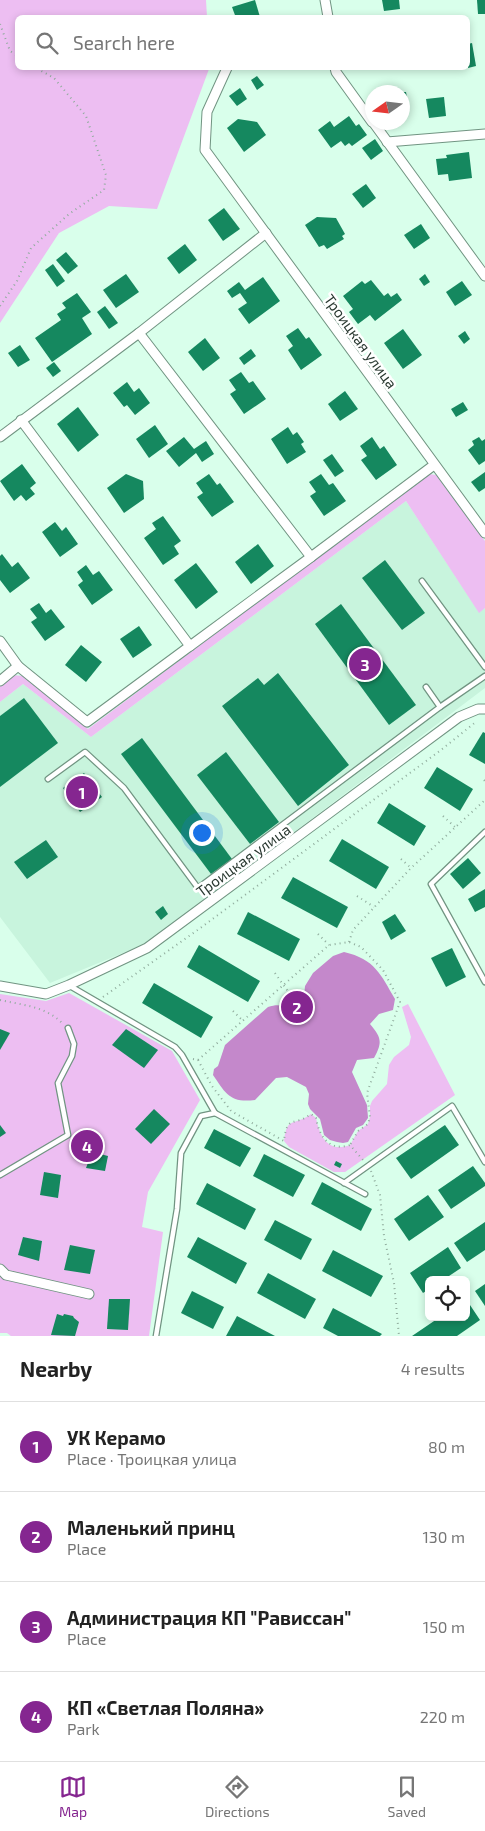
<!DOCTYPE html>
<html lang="en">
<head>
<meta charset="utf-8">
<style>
	:root { --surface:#fff; --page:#f2f2f2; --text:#222; --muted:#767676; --line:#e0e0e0; --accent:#852690 }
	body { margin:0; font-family:"Exo 2",sans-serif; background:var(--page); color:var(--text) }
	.controls { position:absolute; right:15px; bottom:15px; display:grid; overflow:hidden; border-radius:8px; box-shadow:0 2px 8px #0003 }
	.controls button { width:45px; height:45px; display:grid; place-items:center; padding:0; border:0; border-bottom:1px solid var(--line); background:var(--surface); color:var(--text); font:25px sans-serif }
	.compass { position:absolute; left:365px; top:85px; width:45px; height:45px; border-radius:50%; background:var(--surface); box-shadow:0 2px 8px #0003; rotate:256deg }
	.you { position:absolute; left:201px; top:832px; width:18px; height:18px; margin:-12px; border:4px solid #fff; border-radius:50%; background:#1a73e8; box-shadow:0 0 0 8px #1a73e833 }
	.badge { display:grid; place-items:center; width:32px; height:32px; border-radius:50%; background:var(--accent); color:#fff; font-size:16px; font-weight:700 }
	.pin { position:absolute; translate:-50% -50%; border:2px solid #fff; box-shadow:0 1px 5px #0006 }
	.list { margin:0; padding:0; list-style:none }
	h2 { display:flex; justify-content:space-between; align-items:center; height:65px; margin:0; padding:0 20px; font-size:21px }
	h2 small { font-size:16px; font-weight:400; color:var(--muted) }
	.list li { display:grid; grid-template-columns:32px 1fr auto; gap:15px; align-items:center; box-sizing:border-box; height:90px; padding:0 20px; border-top:1px solid var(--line) }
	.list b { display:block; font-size:19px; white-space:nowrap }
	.list p { margin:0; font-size:16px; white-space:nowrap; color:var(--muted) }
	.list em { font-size:16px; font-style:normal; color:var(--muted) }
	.icon { flex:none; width:28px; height:28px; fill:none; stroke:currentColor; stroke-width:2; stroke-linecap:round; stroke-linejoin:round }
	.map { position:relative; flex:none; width:485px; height:1336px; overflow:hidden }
	.search { position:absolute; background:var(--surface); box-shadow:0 2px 8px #0003; left:15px; right:15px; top:15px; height:55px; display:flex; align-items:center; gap:12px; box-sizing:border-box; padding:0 18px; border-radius:8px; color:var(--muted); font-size:19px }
	.sheet { height:425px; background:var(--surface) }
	nav { display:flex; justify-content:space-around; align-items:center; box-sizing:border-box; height:70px; border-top:1px solid var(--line); background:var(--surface); font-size:14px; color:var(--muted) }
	nav a { display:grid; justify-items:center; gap:2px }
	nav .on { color:var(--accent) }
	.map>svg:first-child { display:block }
	.built { fill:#c8f4dd }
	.green { fill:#edbef2 }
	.water { fill:#c488cb }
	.building { fill:#15885f }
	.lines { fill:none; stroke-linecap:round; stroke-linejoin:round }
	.lane-casing { stroke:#719482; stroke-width:7 }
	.street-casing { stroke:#719482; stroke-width:11 }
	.path { stroke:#90ac9d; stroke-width:2; stroke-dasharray:1 4; stroke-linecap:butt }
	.lane { stroke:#fff; stroke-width:4.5 }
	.street { stroke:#fff; stroke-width:9 }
	.labels { text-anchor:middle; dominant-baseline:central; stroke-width:5; stroke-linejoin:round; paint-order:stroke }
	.street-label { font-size:15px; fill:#2a3931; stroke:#fff }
</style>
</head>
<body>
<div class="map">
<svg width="485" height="1336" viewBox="0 0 485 1336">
	<rect width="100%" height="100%" fill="#d9ffeb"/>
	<path class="built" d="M406,501L479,612L485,608V688L147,943L50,983L0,917V702L23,684L91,737Z"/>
	<g class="green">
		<path d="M0,0H206L207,17L18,18V68L209,69L157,209L109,206L59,233L0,323Z"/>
		<path d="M429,474L436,475L485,541V608L479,613L406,501L91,737L23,684L0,702V685L12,675L23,676L88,729Z"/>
		<path d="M69,993L172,1051L200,1100L148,1192L142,1227L163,1232L149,1336H11L7,1333H0V994L46,1001Z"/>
		<path d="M408,1004L455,1095L345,1172H334L289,1147L284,1141C287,1115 294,1127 311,1114L316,1118C320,1137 328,1153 350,1145L358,1131L368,1124L370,1117V1106L372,1101L387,1084L389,1065L394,1057L409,1045L411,1037L402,1007Z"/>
	</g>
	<path class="water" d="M344,952C375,959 381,975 395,999L393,1010L379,1014L370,1024C381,1037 383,1042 374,1058L357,1060L352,1072L367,1105L368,1118L363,1125L356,1128L348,1142L343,1143L337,1142L330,1140L324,1135L320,1119L310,1109L308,1104L309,1094L306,1087L287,1077L276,1078L255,1100C230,1103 226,1094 213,1075L214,1069L218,1066L225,1045L268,1007C289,1000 289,1016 304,1022L309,1019L303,1007L305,986L313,973L333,956Z"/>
	<g class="building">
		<path d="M255,0L260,17L236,18L232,7Z"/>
		<path d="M382,0H399L400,9L384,11Z"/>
		<path d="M477,0H485V14H478Z"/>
		<path d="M472,43L476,66L468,68V44Z"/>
		<path d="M257,76L264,85L257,90L251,80Z"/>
		<path d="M240,88L247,99L237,106L229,96Z"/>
		<path d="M402,92H406L409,109L402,110Z"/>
		<path d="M444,97L446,116L429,118L426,99Z"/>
		<path d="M349,116L356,126L359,124L367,135L352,146L349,143L345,146L341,141L331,148L318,130L330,121L334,127Z"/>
		<path d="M238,119L257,122L266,135L244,152L227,128Z"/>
		<path d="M375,139L383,151L371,160L362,148Z"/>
		<path d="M469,152L472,178L449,181L448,174L438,175L436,159L447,158L446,155Z"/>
		<path d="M366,184L376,198L363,208L352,194Z"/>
		<path d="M224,208L240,229L223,241L208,220Z"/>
		<path d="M317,217L336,218L345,234L342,236L344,239L327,249L324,245L319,247L305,225Z"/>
		<path d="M421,224L430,238L414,249L404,235Z"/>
		<path d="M185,244L197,260L179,274L167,258Z"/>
		<path d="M66,252L78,266L68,274L56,260Z"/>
		<path d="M53,264L65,281L57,287L45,270Z"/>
		<path d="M126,274L139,292L116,308L103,290Z"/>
		<path d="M425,274L430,282L424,286L419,279Z"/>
		<path d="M263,277L280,301L249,324L238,309L247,303L240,293L232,298L227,291L239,282L245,290Z"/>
		<path d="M371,280L384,296L388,293L391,297L397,293L402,300L375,321L370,315L358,324L349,312L353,309L343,296L362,281L365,284Z"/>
		<path d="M462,281L472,295L455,306L446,292Z"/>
		<path d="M77,293L91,312L82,318L92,334L52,362L35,338L61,320L57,314L66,308L62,303Z"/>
		<path d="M105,306L118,323L109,329L97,312Z"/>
		<path d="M298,328L306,339L309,337L322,355L301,370L288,350L293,346L286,336Z"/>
		<path d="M403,329L422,355L403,369L384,343Z"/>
		<path d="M465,331L470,339L464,344L458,336Z"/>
		<path d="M205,338L220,358L203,371L188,352Z"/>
		<path d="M20,345L30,360L18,367L8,353Z"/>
		<path d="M251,349L256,356L244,365L239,358Z"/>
		<path d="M54,362L61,371L53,377L46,368Z"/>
		<path d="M241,372L249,383L253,381L266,399L244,414L230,394L236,390L229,380Z"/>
		<path d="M127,382L134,392L139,388L150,403L135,415L127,405L124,407L113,393Z"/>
		<path d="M345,391L358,409L340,421L328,404Z"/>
		<path d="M463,402L468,410L456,417L451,409Z"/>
		<path d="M78,407L99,435L78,452L57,424Z"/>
		<path d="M155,425L168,444L149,458L136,439Z"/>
		<path d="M288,427L293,435L297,432L304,442L301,444L306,452L287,464L271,439Z"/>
		<path d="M184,437L194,449L206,441L214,454L202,462L196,453L179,467L166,451Z"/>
		<path d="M372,437L380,449L384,446L397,465L376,480L361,460L367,456L360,446Z"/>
		<path d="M479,437L482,441L485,439V461L479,465L468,450L474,445L472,441Z"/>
		<path d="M332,454L344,471L335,477L323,460Z"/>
		<path d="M22,464L36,483L30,488L35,494L26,501L21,495L14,501L0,481Z"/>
		<path d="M485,472V488L479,492L471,482Z"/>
		<path d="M126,474L143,481L144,499L124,513L107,488Z"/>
		<path d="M209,474L217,485L220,483L234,502L212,517L197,497L203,493L196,483Z"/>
		<path d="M321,474L329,485L333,483L346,501L324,516L310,496L316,492L309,482Z"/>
		<path d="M163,516L181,541L174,546L179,554L163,565L144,538L156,529L152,523Z"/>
		<path d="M55,522L62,531L66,527L78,544L60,557L42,532Z"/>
		<path d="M258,544L274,566L251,584L235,562Z"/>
		<path d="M2,554L12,567L18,562L30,578L10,593L0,580V556Z"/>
		<path d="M385,560L425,613L402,630L362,578Z"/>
		<path d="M196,563L218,592L196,609L174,580Z"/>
		<path d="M86,565L93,575L99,571L113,590L92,605L78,585L83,581L77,572Z"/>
		<path d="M39,603L46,613L51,609L65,627L45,641L31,622L37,618L30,609Z"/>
		<path d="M341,604L416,705L389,725L315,624Z"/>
		<path d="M139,626L152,645L133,658L120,639Z"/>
		<path d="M81,645L102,662L86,682L65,665Z"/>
		<path d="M278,673L349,765L298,806L222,706L258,678L264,685Z"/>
		<path d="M24,698L58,743L0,787V716Z"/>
		<path d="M483,732L485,733V764L469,755Z"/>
		<path d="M142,738L232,859L211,874L121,754Z"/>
		<path d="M226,752L279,822L250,844L197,775Z"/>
		<path d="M437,767L473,789L460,811L424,788Z"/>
		<path d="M84,773L102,797L80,812L63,788Z"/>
		<path d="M389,803L426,826L414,846L377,823Z"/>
		<path d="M342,839L389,867L376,889L329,861Z"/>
		<path d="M46,840L58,857L27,879L14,862Z"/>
		<path d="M468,858L481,873L463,889L450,874Z"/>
		<path d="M293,877L348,907L337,928L281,898Z"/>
		<path d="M485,889V907L475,912L468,899Z"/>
		<path d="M163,906L168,914L161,920L155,912Z"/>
		<path d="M248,912L300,939L289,961L237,934Z"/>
		<path d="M395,914L406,931L391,940L382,922Z"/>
		<path d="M199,945L260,981L248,1002L187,967Z"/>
		<path d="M452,948L466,977L446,987L431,958Z"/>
		<path d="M154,983L213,1017L201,1038L142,1003Z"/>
		<path d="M0,1029L10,1033L0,1050Z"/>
		<path d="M126,1029L158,1050L144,1068L112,1045Z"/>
		<path d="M154,1109L170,1124L151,1144L135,1129Z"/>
		<path d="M0,1125L6,1133L0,1137Z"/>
		<path d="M445,1125L459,1145L411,1179L396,1158Z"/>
		<path d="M214,1129L251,1148L240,1167L204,1148Z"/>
		<path d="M92,1152L108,1156L105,1171L86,1168Z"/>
		<path d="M264,1154L305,1175L293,1197L253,1176Z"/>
		<path d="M336,1161L342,1164L340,1168L334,1165Z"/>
		<path d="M473,1166L485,1183V1186L451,1209L438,1190Z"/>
		<path d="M44,1172L61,1175L58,1198L40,1195Z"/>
		<path d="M322,1182L372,1209L361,1231L311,1204Z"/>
		<path d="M207,1183L256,1209L245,1230L196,1204Z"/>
		<path d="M428,1195L444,1217L409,1241L394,1219Z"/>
		<path d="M275,1220L312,1239L301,1260L264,1240Z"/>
		<path d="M485,1222V1250L467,1262L454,1243Z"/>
		<path d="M23,1237L42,1241L39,1261L18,1255Z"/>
		<path d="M198,1237L247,1263L236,1284L187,1257Z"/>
		<path d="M70,1245L95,1250L90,1274L64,1270Z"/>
		<path d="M448,1247L461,1268L443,1280H429V1289L423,1293L410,1273Z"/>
		<path d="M333,1250L383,1276L371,1297L322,1271Z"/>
		<path d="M268,1273L316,1299L305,1319L257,1293Z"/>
		<path d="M485,1284V1306L475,1291Z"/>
		<path d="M192,1291L224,1307L213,1329L181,1313Z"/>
		<path d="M109,1299H130L128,1330L107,1329Z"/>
		<path d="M466,1299L480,1320L457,1336H412L440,1317H466Z"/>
		<path d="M333,1308L382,1334L380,1336H338L323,1328Z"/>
		<path d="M57,1314L63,1316L64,1314L73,1316L74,1318L79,1322L75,1336L51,1335Z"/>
		<path d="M237,1316L275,1336H226Z"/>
	</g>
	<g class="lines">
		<g class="lane-casing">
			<g id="lane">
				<path d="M422,581L485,667"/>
				<path d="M440,707L485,676"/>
				<path d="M48,779L85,752L124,788L198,888L440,707L426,687"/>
				<path d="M485,832L431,884L485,982"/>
				<path d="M70,986L175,1047L182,1055L215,1113"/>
				<path d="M0,1175L68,1135L58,1083L72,1056L74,1044L68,1028"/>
				<path d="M344,1183L452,1106L485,1162"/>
				<path d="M156,1336L177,1209L181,1153L201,1116L215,1113L365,1194"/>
			</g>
		</g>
		<g class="street-casing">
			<g id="street">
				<path d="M325,0L328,17"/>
				<path d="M227,68L207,112L205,150L485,533"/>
				<path d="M335,68L336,72L372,122"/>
				<path d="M373,122L485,276"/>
				<path d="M387,142L485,134"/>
				<path d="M139,333L311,557L190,646"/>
				<path d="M0,437L139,333L266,233"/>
				<path d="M311,557L434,465"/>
				<path d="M0,641L18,666L87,722L190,646L21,420"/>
				<path d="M0,681L18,666"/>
				<path d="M0,986L46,994L69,985L147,948L459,717L478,709H485"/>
				<path d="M0,1269L6,1275L89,1294"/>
			</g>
		</g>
		<g class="path">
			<path d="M0,24L10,51L18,56"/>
			<path d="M0,306L17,281L31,248L69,214L104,190L106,175L86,116L54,78L36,68"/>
			<path d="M484,780L485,781"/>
			<path d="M443,816L456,828"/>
			<path d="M401,859L411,868"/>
			<path d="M357,896L374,907"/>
			<path d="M318,934L329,945"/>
			<path d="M349,942L353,930L411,868L485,800"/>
			<path d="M275,973C285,988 296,1001 304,1016"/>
			<path d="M103,997L199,929L441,750L477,721"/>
			<path d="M0,1000C22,1005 45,1006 62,1023"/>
			<path d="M233,1011L243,1021"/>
			<path d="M193,1059L198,1060L212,1086L231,1111L284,1141C287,1114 294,1127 311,1114L316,1118C319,1136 329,1152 350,1145L363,1160"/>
			<path d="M198,1060L329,945L349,942L361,947L383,970L400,1002L367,1093L370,1117L368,1124L358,1131L350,1145"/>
			<path d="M371,1171L380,1195L384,1236L394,1283L399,1336"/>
		</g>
		<use href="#lane" class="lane"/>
		<use href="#street" class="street"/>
	</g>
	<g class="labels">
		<g class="street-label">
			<text transform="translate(361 341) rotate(54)">Троицкая улица</text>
			<text transform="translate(243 860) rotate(-36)">Троицкая улица</text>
		</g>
	</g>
</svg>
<div class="controls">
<button><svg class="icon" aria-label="locate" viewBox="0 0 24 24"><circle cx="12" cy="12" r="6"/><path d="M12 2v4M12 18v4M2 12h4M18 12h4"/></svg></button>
</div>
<svg class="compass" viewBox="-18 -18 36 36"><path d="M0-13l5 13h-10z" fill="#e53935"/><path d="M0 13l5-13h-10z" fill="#767676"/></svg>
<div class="you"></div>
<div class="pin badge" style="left:82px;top:792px">1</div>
<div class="pin badge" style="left:297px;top:1007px">2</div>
<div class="pin badge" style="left:365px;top:664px">3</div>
<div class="pin badge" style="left:87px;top:1146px">4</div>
<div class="search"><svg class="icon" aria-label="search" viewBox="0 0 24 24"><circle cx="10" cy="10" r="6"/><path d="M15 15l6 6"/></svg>Search here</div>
</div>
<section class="sheet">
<h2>Nearby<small>4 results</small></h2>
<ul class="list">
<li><span class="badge">1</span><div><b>УК Керамо</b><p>Place · Троицкая улица</p></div><em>80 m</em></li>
<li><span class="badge">2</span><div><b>Маленький принц</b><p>Place</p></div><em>130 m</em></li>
<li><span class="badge">3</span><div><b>Администрация КП &quot;Рависсан&quot;</b><p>Place</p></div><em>150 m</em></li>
<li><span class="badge">4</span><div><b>КП «Светлая Поляна»</b><p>Park</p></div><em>220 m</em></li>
</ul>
</section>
<nav>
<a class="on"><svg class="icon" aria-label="map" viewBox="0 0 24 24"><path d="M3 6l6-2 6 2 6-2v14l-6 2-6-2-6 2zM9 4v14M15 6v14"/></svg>Map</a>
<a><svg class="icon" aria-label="directions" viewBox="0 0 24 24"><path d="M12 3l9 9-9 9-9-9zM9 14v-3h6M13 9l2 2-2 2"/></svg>Directions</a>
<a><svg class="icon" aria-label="saved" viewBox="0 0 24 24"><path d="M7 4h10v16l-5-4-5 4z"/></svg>Saved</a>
</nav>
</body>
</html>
